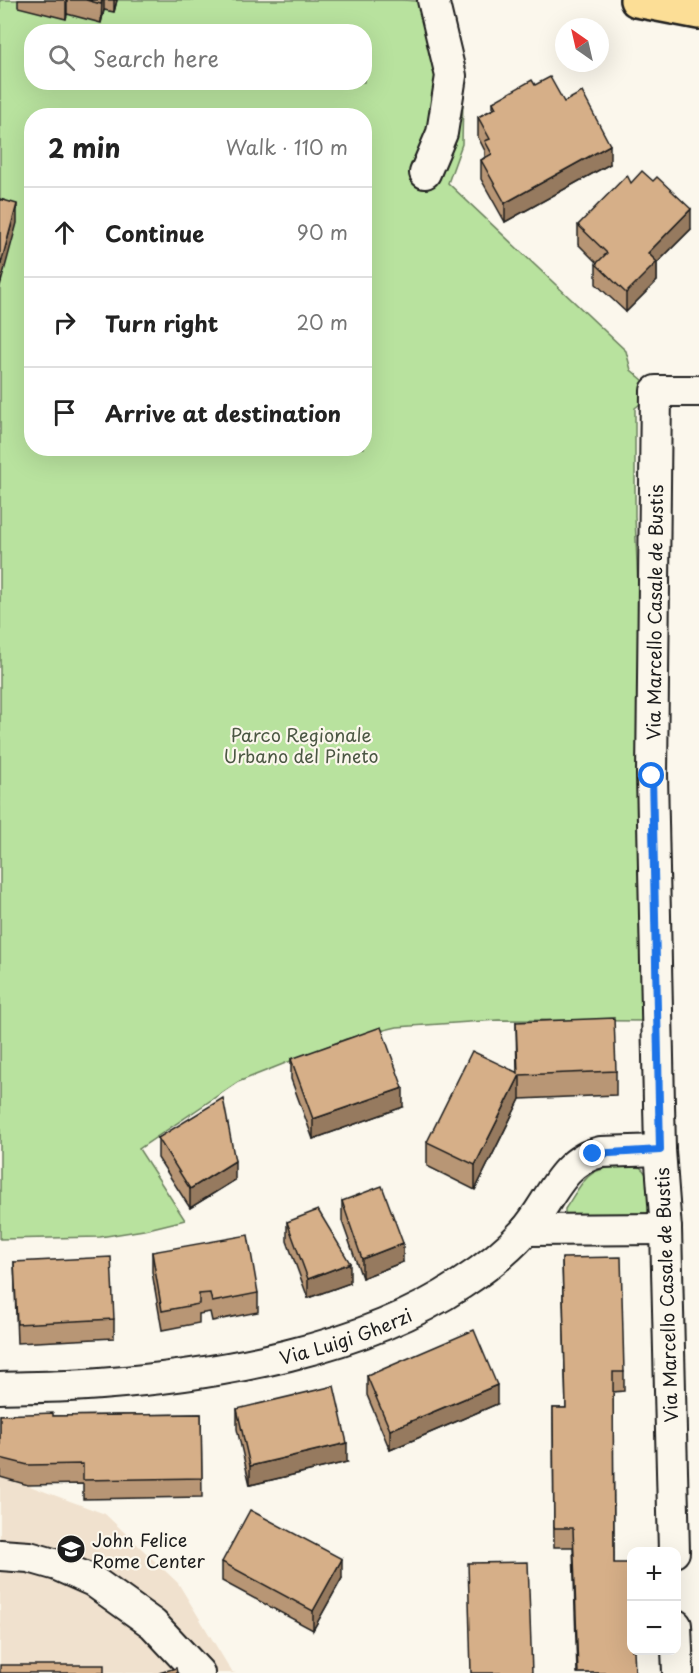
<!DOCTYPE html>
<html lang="en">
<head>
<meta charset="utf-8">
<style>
	:root { --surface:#fff; --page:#f2f2f2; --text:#222; --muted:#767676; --line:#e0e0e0 }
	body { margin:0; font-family:"Playpen Sans",sans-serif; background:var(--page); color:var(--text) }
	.controls { position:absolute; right:18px; bottom:18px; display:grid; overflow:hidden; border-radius:12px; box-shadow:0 6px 24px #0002 }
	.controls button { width:54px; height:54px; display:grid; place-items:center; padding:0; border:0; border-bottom:2px solid var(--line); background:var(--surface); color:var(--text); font:30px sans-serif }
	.compass { position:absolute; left:555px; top:18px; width:54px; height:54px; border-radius:50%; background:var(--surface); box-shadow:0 6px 24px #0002; rotate:326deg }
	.stop { position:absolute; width:18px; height:18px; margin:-14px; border:4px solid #1a73e8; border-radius:50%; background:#fff }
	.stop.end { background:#1a73e8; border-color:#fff; box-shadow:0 2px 6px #0008 }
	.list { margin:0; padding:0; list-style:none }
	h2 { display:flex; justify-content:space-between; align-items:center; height:78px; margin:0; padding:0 24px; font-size:26px }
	h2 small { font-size:20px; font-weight:400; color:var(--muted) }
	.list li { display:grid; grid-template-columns:39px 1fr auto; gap:18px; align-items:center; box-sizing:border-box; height:90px; padding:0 24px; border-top:2px solid var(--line) }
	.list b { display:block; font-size:22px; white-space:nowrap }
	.list em { font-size:20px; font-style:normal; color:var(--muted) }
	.icon { flex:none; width:33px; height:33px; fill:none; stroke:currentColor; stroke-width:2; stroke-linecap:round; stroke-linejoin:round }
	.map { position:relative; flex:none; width:699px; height:1673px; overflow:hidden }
	.search { position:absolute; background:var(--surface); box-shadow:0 6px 24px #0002; left:24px; top:24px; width:348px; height:66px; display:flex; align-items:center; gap:15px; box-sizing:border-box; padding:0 21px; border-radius:24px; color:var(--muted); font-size:22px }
	.panel { position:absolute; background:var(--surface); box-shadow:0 6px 24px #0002; left:24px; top:108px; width:348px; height:348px; border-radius:24px }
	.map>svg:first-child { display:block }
	.built { fill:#f0e1ce }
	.green { fill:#b8e29e; stroke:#6a7f5d; stroke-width:1.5; fill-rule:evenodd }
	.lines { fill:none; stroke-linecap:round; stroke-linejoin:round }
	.minor-casing { stroke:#1c1c1c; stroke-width:34 }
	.major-casing { stroke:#1c1c1c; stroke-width:38 }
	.minor { stroke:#fbf7ec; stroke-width:30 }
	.major { stroke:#fcde96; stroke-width:33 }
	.wall { fill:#b89675; stroke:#1c1c1c; stroke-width:1.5 }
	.shaded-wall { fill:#967a5f; stroke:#1c1c1c; stroke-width:1.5 }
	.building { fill:#d6af88; stroke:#1c1c1c; stroke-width:1.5 }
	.route { stroke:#1a73e8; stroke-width:8 }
	.labels { text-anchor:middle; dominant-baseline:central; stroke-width:4.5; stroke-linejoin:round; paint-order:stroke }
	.street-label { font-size:18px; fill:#1c1c1c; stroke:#fbf7ec }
	.park-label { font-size:18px; fill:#4b5743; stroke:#fbf7ec }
	.poi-label { font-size:18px; fill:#1c1c1c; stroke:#fbf7ec; text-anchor:start }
</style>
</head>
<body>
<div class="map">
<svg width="699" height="1673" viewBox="0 0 699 1673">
	<rect width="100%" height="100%" fill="#fbf7ec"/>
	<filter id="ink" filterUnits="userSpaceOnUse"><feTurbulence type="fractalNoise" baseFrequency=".0167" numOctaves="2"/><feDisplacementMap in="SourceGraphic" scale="12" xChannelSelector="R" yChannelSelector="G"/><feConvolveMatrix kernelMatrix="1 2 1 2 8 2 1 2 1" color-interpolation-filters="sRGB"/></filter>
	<g filter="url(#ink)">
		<path class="built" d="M0,1475L105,1514L178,1583L232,1672L236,1673H0Z"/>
		<g class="green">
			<path d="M0,0H402L436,2L463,97L462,144L448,183L626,351L631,370L656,391L635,408V516L643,706L639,854L649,986L645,1021L498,1020L397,1027L346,1039L238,1082L139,1149L185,1220L144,1230L100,1237L0,1239ZM32,32H364V82H32ZM32,116H364V448H32Z"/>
			<path d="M634,1166C638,1167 640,1166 643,1170C651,1178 651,1211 645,1219L567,1218L565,1214V1209C589,1172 588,1167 634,1166Z"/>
		</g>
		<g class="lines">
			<g class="minor-casing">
				<g id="minor">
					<path d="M425,173L442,133L451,76L433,0"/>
					<path d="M526,1230L666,1229"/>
					<path id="s1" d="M0,1388C33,1387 67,1387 100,1384C217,1375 363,1350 461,1284C484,1269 506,1252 524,1232C549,1205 560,1160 601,1152L660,1150"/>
					<path id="s2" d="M674,1552L666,1229L660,1150L652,775L656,391H699"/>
					<path d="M0,1555L29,1557L57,1565L93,1581L153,1624L199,1673"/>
					<path d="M676,1625L678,1673"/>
				</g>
			</g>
			<g class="major-casing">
				<path id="major" d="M637,0L699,12"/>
			</g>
			<use href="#minor" class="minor"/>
			<use href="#major" class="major"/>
		</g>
		<g class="wall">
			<path d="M18,0H117L114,12L104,10L101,23L67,14L66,19L18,7Z"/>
			<path d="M535,85L564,102L610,164L505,222L481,179V160L485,157V151L478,137V117L493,109V102Z"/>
			<path d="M631,183L691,229L657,263V281L626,312L596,284V264L597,263L578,244V225Z"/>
			<path d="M516,1022L616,1071V1095L520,1099L475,1190L427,1166V1142L517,1073Z"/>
			<path d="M291,1059L403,1107L313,1139L291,1079Z"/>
			<path d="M158,1138L235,1180L190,1208L158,1158Z"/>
			<path d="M342,1201L403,1262L362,1278L342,1221Z"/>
			<path d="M287,1222L350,1283L308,1298L287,1241Z"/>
			<path d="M152,1252L258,1293V1312L212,1321L210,1312L199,1314V1323L162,1330L152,1272Z"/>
			<path d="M562,1258L624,1372V1391L613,1392L614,1563L635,1673H577L573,1547H554L553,1408H566Z"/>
			<path d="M14,1262L114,1319V1338L17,1343Z"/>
			<path d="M367,1376L497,1404L390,1450L367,1395Z"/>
			<path d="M237,1409L347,1462L250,1485L237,1429Z"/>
			<path d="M201,1414L202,1497L83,1499V1484L28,1485L0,1477V1415L53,1416Z"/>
			<path d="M222,1562L342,1578L313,1630L222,1581Z"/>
		</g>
		<g class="shaded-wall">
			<path d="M66,0H67V14L66,19Z"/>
			<path d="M102,0H104V10L101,23Z"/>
			<path d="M114,0H117L114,12Z"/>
			<path d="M610,145V164L505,222V203Z"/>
			<path d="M17,204V223L0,286V267Z"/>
			<path d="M691,209V229L657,263V281L626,312V293L648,253Z"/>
			<path d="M520,1075V1099L475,1190V1165Z"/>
			<path d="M403,1088V1107L313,1139V1119Z"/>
			<path d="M235,1161V1180L190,1208V1189Z"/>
			<path d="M403,1243V1262L362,1278V1259Z"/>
			<path d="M350,1263V1283L308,1298V1279Z"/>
			<path d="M497,1385V1404L390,1450V1430Z"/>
			<path d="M347,1443V1462L250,1485V1466Z"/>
			<path d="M342,1559V1578L313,1630V1611Z"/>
		</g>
		<g class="building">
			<path d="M86,0H102L101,4Z"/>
			<path d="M550,77L564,102L582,92L610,145L505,203L481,160L492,154L485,141L490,139L478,117L496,108L493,102L532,80L535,85Z"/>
			<path d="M642,171L653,181L657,177L691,209L648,253L657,262L626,293L596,264L607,253L578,225L627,175L631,183Z"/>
			<path d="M0,199L17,204L0,267Z"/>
			<path d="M614,1018L616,1071L520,1075L475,1165L427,1142L472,1051L518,1073L516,1022Z"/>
			<path d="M381,1027L403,1088L313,1119L291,1059Z"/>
			<path d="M223,1098L235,1161L190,1189L158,1138Z"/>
			<path d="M382,1186L403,1243L362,1259L342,1201Z"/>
			<path d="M318,1210L350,1263L308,1279L287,1222Z"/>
			<path d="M248,1235L258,1293L212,1302L210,1293L199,1294V1304L162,1311L152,1252Z"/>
			<path d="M111,1257L114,1319L17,1324L14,1262Z"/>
			<path d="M621,1257L624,1372H613L614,1563H631L632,1650H634L635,1673H578L573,1528H554L553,1408H566L562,1258Z"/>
			<path d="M474,1330L497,1385L390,1430L367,1376Z"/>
			<path d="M334,1386L347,1443L250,1466L237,1409Z"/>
			<path d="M53,1413V1416L201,1414L202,1478L83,1480V1464L28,1465L0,1458V1415Z"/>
			<path d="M250,1510L342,1559L313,1611L222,1562Z"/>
			<path d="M528,1562L532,1673H471L468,1563Z"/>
			<rect x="0" y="1665" width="104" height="8"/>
			<path d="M176,1668L177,1673H159Z"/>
		</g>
	</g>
	<g class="lines" filter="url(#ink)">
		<path class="route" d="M593,1154L660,1150L652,776"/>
	</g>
	<defs>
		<g id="university-disc" transform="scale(1.5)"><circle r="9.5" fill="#1c1c1c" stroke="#fbf7ec"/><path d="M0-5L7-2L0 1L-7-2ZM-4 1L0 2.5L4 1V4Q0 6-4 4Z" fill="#fff"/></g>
	</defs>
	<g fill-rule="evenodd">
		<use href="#university-disc" x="71" y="1549"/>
	</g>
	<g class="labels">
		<g class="street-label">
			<text stroke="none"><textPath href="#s2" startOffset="940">Via Marcello Casale de Bustis</textPath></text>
			<text transform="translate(666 1295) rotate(-92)">Via Marcello Casale de Bustis</text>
			<text stroke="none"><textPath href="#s1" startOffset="351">Via Luigi Gherzi</textPath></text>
		</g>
		<g class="park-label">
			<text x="301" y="734">Parco Regionale<tspan x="301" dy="21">Urbano del Pineto</tspan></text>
		</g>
		<g class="poi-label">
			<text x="92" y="1539">John Felice<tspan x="92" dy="21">Rome Center</tspan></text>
		</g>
	</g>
</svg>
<div class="controls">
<button>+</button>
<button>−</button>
</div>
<svg class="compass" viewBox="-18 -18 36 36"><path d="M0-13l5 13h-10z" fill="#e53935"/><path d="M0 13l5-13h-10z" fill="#767676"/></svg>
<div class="stop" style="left:652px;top:776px"></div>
<div class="stop end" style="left:593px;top:1154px"></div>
<div class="search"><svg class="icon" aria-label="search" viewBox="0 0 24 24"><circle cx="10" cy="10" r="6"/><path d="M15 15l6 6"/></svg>Search here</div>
<section class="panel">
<h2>2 min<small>Walk · 110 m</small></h2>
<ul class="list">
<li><svg class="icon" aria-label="ahead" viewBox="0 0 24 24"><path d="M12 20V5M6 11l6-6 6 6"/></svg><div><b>Continue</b></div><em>90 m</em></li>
<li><svg class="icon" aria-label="right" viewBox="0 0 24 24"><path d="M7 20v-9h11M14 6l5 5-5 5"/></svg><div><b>Turn right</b></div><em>20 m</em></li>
<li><svg class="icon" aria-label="arrive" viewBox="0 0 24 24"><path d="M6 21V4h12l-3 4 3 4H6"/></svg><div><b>Arrive at destination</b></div></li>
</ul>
</section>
</div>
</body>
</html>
